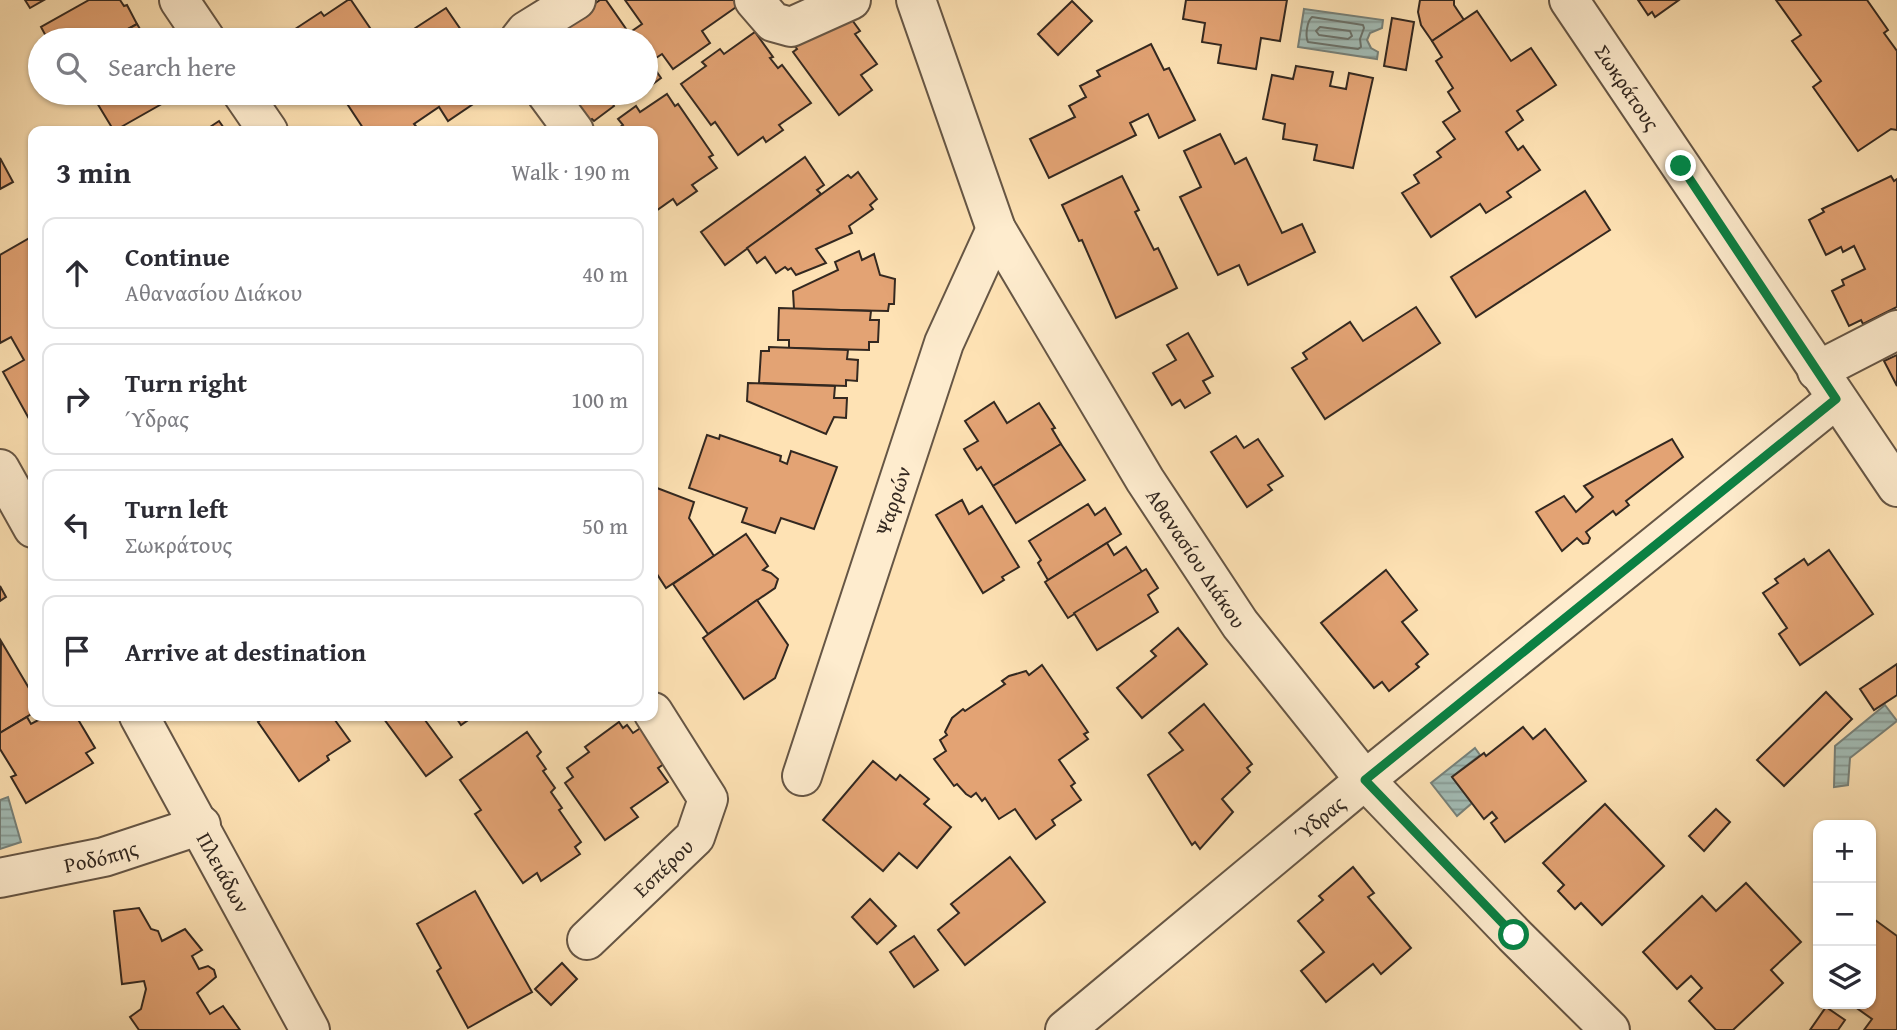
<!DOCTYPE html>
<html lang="en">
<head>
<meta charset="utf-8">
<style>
	:root { --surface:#fff; --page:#f7f7f7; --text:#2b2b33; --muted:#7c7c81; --line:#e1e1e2 }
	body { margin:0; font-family:"Gentium Book Plus",serif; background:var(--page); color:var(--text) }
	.controls { position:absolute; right:21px; bottom:21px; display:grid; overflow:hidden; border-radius:14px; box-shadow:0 2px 5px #0004 }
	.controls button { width:63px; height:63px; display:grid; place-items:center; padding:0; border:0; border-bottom:2px solid var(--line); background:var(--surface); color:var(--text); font:35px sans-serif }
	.stop { position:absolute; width:21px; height:21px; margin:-16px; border:5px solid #0b8043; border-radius:50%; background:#fff }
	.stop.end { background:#0b8043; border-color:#fff; box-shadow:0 2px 7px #0008 }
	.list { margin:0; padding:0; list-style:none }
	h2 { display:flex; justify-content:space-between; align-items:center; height:91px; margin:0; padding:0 28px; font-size:30px }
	h2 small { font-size:23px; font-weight:400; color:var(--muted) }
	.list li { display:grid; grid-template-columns:46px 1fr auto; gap:21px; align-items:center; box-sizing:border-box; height:112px; margin:0 14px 14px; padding:0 14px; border:2px solid var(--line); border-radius:14px }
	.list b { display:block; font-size:26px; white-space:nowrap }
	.list p { margin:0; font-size:23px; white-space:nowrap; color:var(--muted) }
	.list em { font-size:23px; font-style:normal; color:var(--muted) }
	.icon { flex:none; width:38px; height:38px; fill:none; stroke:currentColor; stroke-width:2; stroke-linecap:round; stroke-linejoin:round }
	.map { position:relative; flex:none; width:1897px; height:1030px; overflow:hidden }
	.search { position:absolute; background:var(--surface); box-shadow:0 2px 5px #0004; left:28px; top:28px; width:630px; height:77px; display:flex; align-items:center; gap:18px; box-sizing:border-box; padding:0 24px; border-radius:38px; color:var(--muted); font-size:26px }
	.panel { position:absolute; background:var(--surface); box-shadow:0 2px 5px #0004; left:28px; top:126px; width:630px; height:595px; border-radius:14px }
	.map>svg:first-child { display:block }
	.water { fill:url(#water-rules); stroke:#76817a; stroke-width:2 }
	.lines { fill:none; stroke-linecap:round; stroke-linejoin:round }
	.shore { stroke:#6a726b; stroke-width:2 }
	.building { fill:#e3a374; stroke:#332820; stroke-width:2 }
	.minor-casing { stroke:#665645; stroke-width:42 }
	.minor { stroke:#feecce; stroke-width:38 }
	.route { stroke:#0b8043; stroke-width:9 }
	.labels { text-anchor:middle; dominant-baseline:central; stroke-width:5; stroke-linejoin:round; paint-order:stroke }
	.street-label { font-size:21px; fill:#332820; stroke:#feecce }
</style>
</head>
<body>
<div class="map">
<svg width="1897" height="1030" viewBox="0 0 1897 1030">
	<defs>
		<pattern id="water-rules" width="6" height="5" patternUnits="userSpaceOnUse" patternTransform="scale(1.75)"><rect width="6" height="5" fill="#a2bcb6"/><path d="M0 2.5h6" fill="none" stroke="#859994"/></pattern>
	</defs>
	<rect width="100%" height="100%" fill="#fee2b4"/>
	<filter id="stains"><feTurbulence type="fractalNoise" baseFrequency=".00286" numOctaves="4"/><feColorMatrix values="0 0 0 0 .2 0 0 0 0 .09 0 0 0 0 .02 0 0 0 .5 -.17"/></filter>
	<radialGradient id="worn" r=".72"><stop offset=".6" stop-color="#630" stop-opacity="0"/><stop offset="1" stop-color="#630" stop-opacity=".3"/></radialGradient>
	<g class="water">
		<path d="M1304,9L1383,20L1382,28L1370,33L1367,40L1371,48L1378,52L1377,59L1298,47Z"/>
		<path d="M1885,705L1897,721L1850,758L1848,785L1834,787L1835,746Z"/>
		<path d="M1475,748L1480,755L1452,777L1472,803L1457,816L1431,783Z"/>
		<path d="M8,797L21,842L0,849V800Z"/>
	</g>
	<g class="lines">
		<g class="shore">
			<path d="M1312,17L1363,25L1364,28L1360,39L1361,47L1358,49L1308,42C1305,36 1307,21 1312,17Z"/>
			<path d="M1320,27L1350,31L1352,36L1348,39L1319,35L1316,31Z"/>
		</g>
	</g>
	<g class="building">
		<path d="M25,0H44L30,8Z"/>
		<path d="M89,0H120L124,6L127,5L137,24L108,40H48L41,27Z"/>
		<path d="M348,0H351L370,28L351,40H289L286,35L321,12L324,16Z"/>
		<path d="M600,0H606L629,33L642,24L625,0H736L739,5L702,31L710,43L673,69L662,54L650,62L661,78L646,89V40H543Z"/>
		<path d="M1186,0H1287L1280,41L1261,38L1256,69L1218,63L1221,45L1202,42L1205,23L1183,19Z"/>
		<path d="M1420,0H1454V5L1464,20L1432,41L1421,25L1418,12Z"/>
		<path d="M1638,0H1679L1655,17L1652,12L1648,15Z"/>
		<path d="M1776,0H1867L1888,30L1884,33L1897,51V130L1891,129L1858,151L1813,87L1821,81L1792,41L1801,35Z"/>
		<path d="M1072,1L1092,21L1058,55L1038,34Z"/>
		<path d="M446,8L461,30L456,33L460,40H397Z"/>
		<path d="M1477,11L1511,61L1531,48L1556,85L1517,111L1523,120L1506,132L1518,150L1523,146L1540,170L1507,192L1511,197L1486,213L1480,204L1431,237L1402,193L1419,183L1414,175L1441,157L1437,152L1455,139L1443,122L1460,111L1448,92L1453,88L1436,61L1442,57L1432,41Z"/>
		<path d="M847,13L860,31L855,34L877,64L861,75L872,90L839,115L793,52L797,49L794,45L810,33Z"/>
		<path d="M1392,18L1414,22L1406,70L1384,66Z"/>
		<path d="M137,24L146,39L153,35L156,40H108Z"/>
		<path d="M755,32L773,57L770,58L778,68L782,65L811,103L779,125L783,130L766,142L763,137L738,155L715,122L711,125L681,84L706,66L702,62L720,49L724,54Z"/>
		<path d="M1151,44L1164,70L1169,68L1195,120L1159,138L1148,114L1130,123L1136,135L1049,178L1030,139L1075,117L1069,106L1086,97L1080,86L1100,76L1097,71Z"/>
		<path d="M1296,66L1333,72L1330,86L1346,89L1349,73L1373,78L1353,168L1314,160L1317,145L1283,139L1285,124L1263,119L1272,75L1293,79Z"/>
		<path d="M91,93H181L114,131Z"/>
		<path d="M340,93H483L485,96L448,121L439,107L414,124L420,131H365Z"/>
		<path d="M566,93H640L625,103L621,98L613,104L614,106L594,121L592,119L587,122Z"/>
		<path d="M667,94L675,106L678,104L713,155L709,157L717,168L692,185L697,191L677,205L673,199L653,213V131H614L623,125L618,119L636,106L640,112Z"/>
		<path d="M219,121L226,131H204Z"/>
		<path d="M1220,134L1235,164L1246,158L1282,233L1302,224L1315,252L1248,285L1239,265L1218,275L1180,197L1201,187L1184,151Z"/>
		<path d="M805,157L824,185L817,190L821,194L725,265L701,232Z"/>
		<path d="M0,158L13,182L0,189Z"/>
		<path d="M858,172L877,199L870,205L873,209L849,226L852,233L816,249L826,263L796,275L791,268L788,270L785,267L776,273L765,257L757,263L747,248L848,175L851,178Z"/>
		<path d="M1122,176L1139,210L1135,212L1154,250L1158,248L1177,288L1116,318L1082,240L1079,241L1062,205Z"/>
		<path d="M1891,176L1894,181L1897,179V307L1863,324L1861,320L1849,326L1832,291L1844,285L1842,280L1865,269L1854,246L1843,252L1841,247L1826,255L1809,220L1824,212L1822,209Z"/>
		<path d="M1585,191L1610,230L1476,317L1451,277Z"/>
		<path d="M33,236V426L3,372L24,360L11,337L0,343V255Z"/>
		<path d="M859,251L862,260L874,254L880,275L895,279L894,304H889L888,311L794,309L793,291L838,270L835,262Z"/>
		<path d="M1416,307L1440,343L1325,419L1292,368L1307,359L1303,353L1350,322L1363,341Z"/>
		<path d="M779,308L871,311L870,320H879L878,342H869V350L789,348V340H778Z"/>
		<path d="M1188,333L1213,376L1203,381L1210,393L1185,408L1180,400L1172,405L1153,373L1176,360L1167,345Z"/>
		<path d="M769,347L848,350L847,359L858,360L857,381L846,380V386L759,383L761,351H769Z"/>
		<path d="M1897,355V386L1884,361Z"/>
		<path d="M748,383L835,386L834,398H847L846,418L834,417L826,434L747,401Z"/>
		<path d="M994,402L1007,423L1039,403L1055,428L1052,429L1061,444L993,486L981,467L977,470L964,449L978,441L965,421Z"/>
		<path d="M707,435L719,439L720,435L781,456L780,461L787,464L791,451L837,467L814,529L781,518L775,533L742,522L747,508L689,488Z"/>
		<path d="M1236,436L1244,448L1258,439L1283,476L1268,485L1272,490L1247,507L1211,452Z"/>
		<path d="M1672,439L1683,457L1626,501L1629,505L1616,515L1613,511L1586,532L1590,538L1588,543L1583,544L1577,538L1562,551L1536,512L1564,496L1576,512L1593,497L1584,486Z"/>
		<path d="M1061,444L1085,480L1016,523L993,486Z"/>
		<path d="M657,488L694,502L689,518L714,556L666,588L653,568V498Z"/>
		<path d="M962,500L969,514L982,506L1019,567L1002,577L1004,580L983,593L936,515Z"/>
		<path d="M1088,504L1095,515L1105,508L1121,534L1048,580L1038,563L1041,560L1029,541Z"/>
		<path d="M746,534L768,566L763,570L771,573L778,579L775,588L708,634L673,584Z"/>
		<path d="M1107,543L1114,555L1126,547L1142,572L1068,618L1045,582Z"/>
		<path d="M1829,550L1873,614L1800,665L1779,634L1787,628L1763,593L1778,583L1775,579L1804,559L1808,565Z"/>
		<path d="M1146,569L1158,588L1148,595L1158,612L1097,650L1074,613Z"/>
		<path d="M1386,570L1417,610L1402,622L1428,654L1416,664L1419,667L1389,691L1382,682L1374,688L1321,623Z"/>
		<path d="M0,586L6,597L0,601Z"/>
		<path d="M757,600L788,645L775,678L744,699L703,638Z"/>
		<path d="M1178,628L1207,664L1142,718L1117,688L1156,656L1151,651Z"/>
		<path d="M1,641L33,695V713L0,733Z"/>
		<path d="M1897,664V695L1874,710L1860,689Z"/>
		<path d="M1042,665L1088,732L1084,734L1088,739L1059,760L1075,783L1071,786L1081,800L1052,820L1055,825L1036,839L1015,809L999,819L985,798L982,801L976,793L971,797L966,794L957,784L954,786L934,759L946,751L940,740L947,735L945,732L952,718L963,709L965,711L1005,684L1002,681L1009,676L1026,671L1029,675Z"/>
		<path d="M1826,692L1852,719L1784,786L1757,760Z"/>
		<path d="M1204,704L1252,764L1247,768L1250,772L1222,799L1233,812L1200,849L1195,842L1192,845L1148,775L1183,750L1169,733Z"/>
		<path d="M46,716H76L95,748L86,753L93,763L26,803L11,777L16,775L0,749V733L27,717L31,724Z"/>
		<path d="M266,716H332L350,741L327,756L329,760L299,781L258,722Z"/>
		<path d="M389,716H422L452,757L426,776L384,719Z"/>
		<path d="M455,716H474L461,725Z"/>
		<path d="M619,722L623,728L627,725L633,733L642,727L667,762L658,768L668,782L631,808L638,817L605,840L565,783L573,777L567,768L589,752L585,747Z"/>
		<path d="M1523,727L1533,739L1545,729L1586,781L1505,842L1491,823L1497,818L1492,812L1484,819L1452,777L1484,753L1486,756Z"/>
		<path d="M527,732L541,752L537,756L546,769L543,771L555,788L551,792L562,808L559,810L581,842L575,847L580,854L541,881L537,873L523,883L475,814L481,810L460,780Z"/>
		<path d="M873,761L896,780L900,775L929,799L924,804L951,827L917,868L899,853L883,871L823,820Z"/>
		<path d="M1605,804L1664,866L1602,925L1581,903L1575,909L1558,891L1564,885L1543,863Z"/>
		<path d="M1716,809L1730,822L1704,851L1689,836Z"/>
		<path d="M1010,857L1045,902L965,965L938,930L959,913L951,904Z"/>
		<path d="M1353,867L1374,893L1368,897L1411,948L1381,974L1373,964L1326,1002L1301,971L1324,952L1298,921L1323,900L1319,896Z"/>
		<path d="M1746,883L1801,942L1771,970L1783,983L1733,1030H1716L1689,1001L1702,988L1691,976L1677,989L1643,952L1702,896L1716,911Z"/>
		<path d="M475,891L532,992L468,1028L437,971L441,968L417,924Z"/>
		<path d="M870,899L896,926L877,944L852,917Z"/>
		<path d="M139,908L151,929L158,931L162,941L185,929L202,950L192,956L199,969L208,966L214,970L216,977L197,993L210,1014L223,1006L240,1030H139L130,1017L141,1009L146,989L144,981L122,984L114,911Z"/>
		<path d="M1871,917L1897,936V1030H1864L1872,1019L1851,1004H1871Z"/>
		<path d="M914,936L938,970L914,987L890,952Z"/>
		<path d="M562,963L577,979L551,1005L535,989Z"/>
		<path d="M1826,1007L1845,1020L1838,1030H1810Z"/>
	</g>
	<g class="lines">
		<g class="minor-casing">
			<g id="minor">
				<path d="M179,0L206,40"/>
				<path d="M754,0L773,22L791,27L851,0"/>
				<path id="s1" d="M916,0L996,229L1145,480L1240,624L1365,780L1514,935L1610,1030"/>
				<path id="s2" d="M1569,0L1897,487"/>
				<path d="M519,40L526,31L576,0"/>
				<path d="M242,93L268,131"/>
				<path d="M546,93L574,131"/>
				<path d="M1817,371L1897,330"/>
				<path d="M0,469L33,528"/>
				<path id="s3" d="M139,716L310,1030"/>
				<path id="s4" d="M802,776L944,343L996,229"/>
				<path id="s5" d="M0,878L104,857L201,825"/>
				<path id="s6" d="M587,940L695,837L708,799L653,712"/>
				<path id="s7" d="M1065,1030L1365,780L1836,399"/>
			</g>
		</g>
		<use href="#minor" class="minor"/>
	</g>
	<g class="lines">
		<path class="route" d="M1514,935L1365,780L1836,399L1681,166"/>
	</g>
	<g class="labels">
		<g class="street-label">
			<text stroke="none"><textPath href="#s2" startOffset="105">Σωκράτους</textPath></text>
			<text stroke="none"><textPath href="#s4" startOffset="290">Ψαρρών</textPath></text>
			<text stroke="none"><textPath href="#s1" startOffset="628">Αθανασίου Διάκου</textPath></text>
			<text stroke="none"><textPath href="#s7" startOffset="331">Ύδρας</textPath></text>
			<text stroke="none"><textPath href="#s5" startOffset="103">Ροδόπης</textPath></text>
			<text stroke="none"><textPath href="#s6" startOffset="105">Εσπέρου</textPath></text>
			<text stroke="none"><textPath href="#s3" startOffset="178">Πλειάδων</textPath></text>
		</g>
	</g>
	<rect width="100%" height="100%" filter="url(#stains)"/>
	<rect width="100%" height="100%" fill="url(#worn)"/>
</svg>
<div class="controls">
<button>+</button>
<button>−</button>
<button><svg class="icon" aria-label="layers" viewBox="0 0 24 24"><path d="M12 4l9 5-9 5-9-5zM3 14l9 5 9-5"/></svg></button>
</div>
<div class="stop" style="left:1514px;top:935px"></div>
<div class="stop end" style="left:1681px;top:166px"></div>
<div class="search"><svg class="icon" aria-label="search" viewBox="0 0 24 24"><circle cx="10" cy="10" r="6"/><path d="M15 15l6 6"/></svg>Search here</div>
<section class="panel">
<h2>3 min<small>Walk · 190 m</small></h2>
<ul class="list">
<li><svg class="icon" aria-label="ahead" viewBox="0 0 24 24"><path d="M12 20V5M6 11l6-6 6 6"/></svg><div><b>Continue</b><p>Αθανασίου Διάκου</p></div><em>40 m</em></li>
<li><svg class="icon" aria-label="right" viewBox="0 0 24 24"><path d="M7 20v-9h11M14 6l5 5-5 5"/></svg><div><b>Turn right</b><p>Ύδρας</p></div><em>100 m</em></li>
<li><svg class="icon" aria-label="left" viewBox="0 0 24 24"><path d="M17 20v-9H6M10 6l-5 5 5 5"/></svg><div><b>Turn left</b><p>Σωκράτους</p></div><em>50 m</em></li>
<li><svg class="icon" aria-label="arrive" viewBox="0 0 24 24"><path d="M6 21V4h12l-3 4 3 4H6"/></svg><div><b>Arrive at destination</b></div></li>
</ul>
</section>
</div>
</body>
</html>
